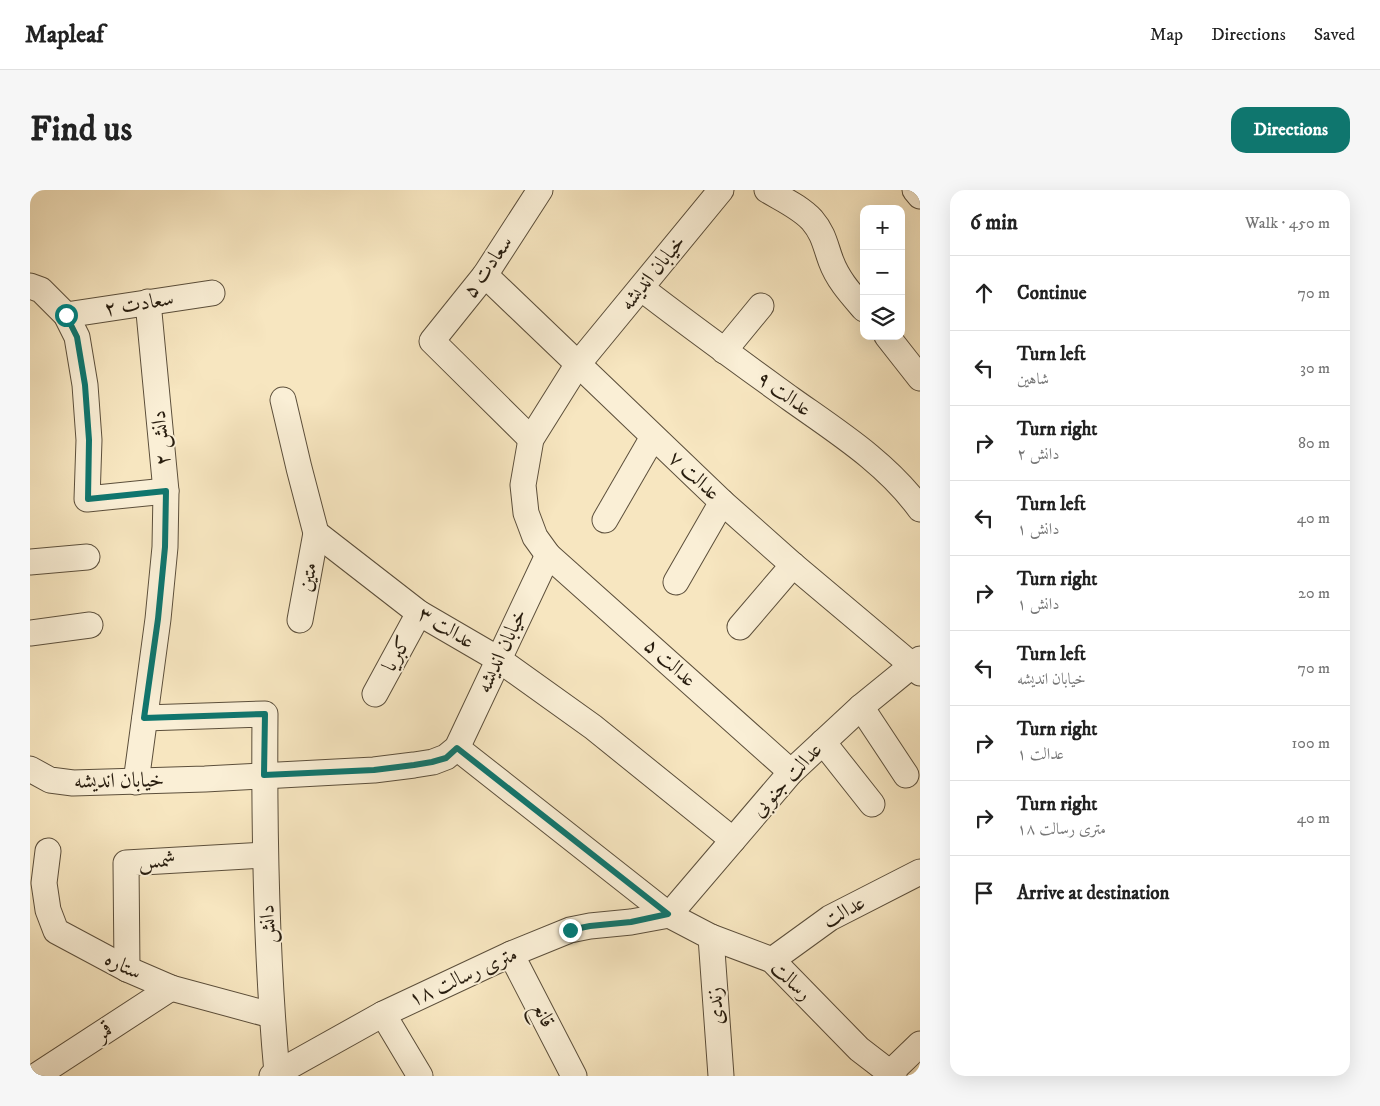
<!DOCTYPE html>
<html lang="en">
<head>
<meta charset="utf-8">
<style>
	:root { --surface:#fff; --page:#f6f6f6; --text:#222; --muted:#767676; --line:#e0e0e0; --accent:#0f766e }
	body { margin:0; font-family:"IM FELL DW Pica",Amiri,serif; background:var(--page); color:var(--text) }
	.controls { position:absolute; right:15px; top:15px; display:grid; overflow:hidden; border-radius:10px; box-shadow:0 5px 20px #0002 }
	.controls button { width:45px; height:45px; display:grid; place-items:center; padding:0; border:0; border-bottom:1px solid var(--line); background:var(--surface); color:var(--text); font:25px sans-serif }
	.stop { position:absolute; width:15px; height:15px; margin:-11px; border:4px solid #0f766e; border-radius:50%; background:#fff }
	.stop.end { background:#0f766e; border-color:#fff; box-shadow:0 1px 5px #0008 }
	.list { margin:0; padding:0; list-style:none }
	h2 { display:flex; justify-content:space-between; align-items:center; height:65px; margin:0; padding:0 20px; font-size:21px }
	h2 small { font-size:16px; font-weight:400; color:var(--muted) }
	.list li { display:grid; grid-template-columns:32px 1fr auto; gap:15px; align-items:center; box-sizing:border-box; height:75px; padding:0 20px; border-top:1px solid var(--line) }
	.list b { display:block; font-size:19px; white-space:nowrap }
	.list p { margin:0; font-size:16px; white-space:nowrap; color:var(--muted) }
	.list em { font-size:16px; font-style:normal; color:var(--muted) }
	.icon { flex:none; width:28px; height:28px; fill:none; stroke:currentColor; stroke-width:2; stroke-linecap:round; stroke-linejoin:round }
	.map { position:relative; flex:none; width:890px; height:886px; overflow:hidden; border-radius:15px }
	header { display:flex; align-items:center; gap:30px; box-sizing:border-box; height:70px; padding:0 25px; background:var(--surface); border-bottom:1px solid var(--line) }
	header strong { font-size:24px }
	nav { display:flex; gap:28px; margin-inline-start:auto; font-size:18px }
	.intro { display:flex; align-items:center; justify-content:space-between; box-sizing:border-box; height:120px; padding:0 30px }
	h1 { margin:0; font-size:35px }
	.button { padding:12px 22px; border-radius:15px; background:var(--accent); color:#fff; font-size:18px; font-weight:700 }
	main { display:flex; gap:30px; padding:0 30px }
	aside { flex:1; background:var(--surface); border-radius:15px; box-shadow:0 5px 20px #0002 }
	.map>svg:first-child { display:block }
	.lines { fill:none; stroke-linecap:round; stroke-linejoin:round }
	.minor-casing { stroke:#5c4f3b; stroke-width:27 }
	.minor { stroke:#faefd6; stroke-width:25 }
	.route { stroke:#0f766e; stroke-width:6 }
	.labels { text-anchor:middle; dominant-baseline:central; stroke-width:4; stroke-linejoin:round; paint-order:stroke }
	.street-label { font-size:21px; fill:#281d0f; stroke:#faefd6 }
</style>
</head>
<body>
<header>
<strong>Mapleaf</strong>
<nav><a>Map</a><a>Directions</a><a>Saved</a></nav>
</header>
<div class="intro"><h1>Find us</h1><a class="button">Directions</a></div>
<main>
<div class="map">
<svg width="890" height="886" viewBox="0 0 890 886">
	<rect width="100%" height="100%" fill="#f7e6c0"/>
	<filter id="stains"><feTurbulence type="fractalNoise" baseFrequency=".004" numOctaves="4"/><feColorMatrix values="0 0 0 0 .2 0 0 0 0 .09 0 0 0 0 .02 0 0 0 .5 -.17"/></filter>
	<radialGradient id="worn" r=".72"><stop offset=".6" stop-color="#630" stop-opacity="0"/><stop offset="1" stop-color="#630" stop-opacity=".3"/></radialGradient>
	<g class="lines">
		<g class="minor-casing">
			<g id="minor">
				<path d="M691,0L548,174L501,249L493,295L496,323L505,347L518,365L761,582"/>
				<path d="M737,0C752,9 770,17 782,30C794,44 795,55 801,71C808,90 821,104 834,119"/>
				<path d="M885,0L890,6"/>
				<path d="M455,85L692,312L763,375L883,476L890,483"/>
				<path d="M0,96L11,100L36,125L47,147L55,195L59,250L57,309L136,301"/>
				<path d="M611,98C660,136 710,172 761,209C806,241 857,273 890,319"/>
				<path d="M36,125L182,103"/>
				<path d="M857,146L890,188"/>
				<path d="M694,161L731,116"/>
				<path d="M253,210L269,278L286,343L389,423L468,469L563,537L703,650"/>
				<path d="M501,249L402,151L455,85L510,0"/>
				<path d="M575,330L623,247"/>
				<path d="M0,372L57,367"/>
				<path d="M646,392L692,312"/>
				<path d="M270,430L286,343"/>
				<path d="M710,437L763,375"/>
				<path d="M0,443L60,435"/>
				<path d="M345,504L389,423"/>
				<path d="M831,517L876,585"/>
				<path d="M115,528L235,524C234,644 236,764 247,883L248,886"/>
				<path d="M793,552L842,614"/>
				<path d="M427,558L639,725L681,747L742,770L829,859L864,886"/>
				<path d="M0,579L20,590L43,593L175,589L344,580L384,575L403,572L416,567L427,558L518,365"/>
				<path d="M106,592L128,429L135,357L136,301L118,112"/>
				<path d="M18,661L14,693L18,720L26,741L97,779L141,798L241,825"/>
				<path d="M639,725L761,582L831,517L890,469"/>
				<path d="M681,747L691,886"/>
				<path d="M481,764L544,886"/>
				<path d="M742,770L800,728L890,682"/>
				<path d="M97,779L96,673L235,665"/>
				<path d="M353,824L390,886"/>
				<path d="M860,883L890,854"/>
				<path d="M6,886L141,798"/>
				<path d="M242,886L353,824L481,764L540,740L560,736L601,732L639,725"/>
			</g>
		</g>
		<use href="#minor" class="minor"/>
	</g>
	<g class="lines">
		<path class="route" d="M36,125L47,147L55,195L59,250L58,309L136,301L135,357L128,429L114,528L235,524L234,585L344,580L384,575L402,572L416,568L427,558L638,724L601,732L560,736L540,740"/>
	</g>
	<g class="labels">
		<g class="street-label">
			<text transform="translate(458 77) rotate(-55)">سعادت ۵</text>
			<text transform="translate(623 83) rotate(-51)">خیابان اندیشه</text>
			<text transform="translate(109 114) rotate(-9)">سعادت ۲</text>
			<text transform="translate(754 204) rotate(36)">عدالت ۹</text>
			<text transform="translate(131 248) rotate(-95)">دانش ۲</text>
			<text transform="translate(664 286) rotate(43)">عدالت ۷</text>
			<text transform="translate(278 387) rotate(-79)">متین</text>
			<text transform="translate(416 438) rotate(31)">عدالت ۳</text>
			<text transform="translate(472 461) rotate(-65)">خیابان اندیشه</text>
			<text transform="translate(367 464) rotate(-61)">کبریا</text>
			<text transform="translate(640 473) rotate(42)">عدالت ۵</text>
			<text transform="translate(757 590) rotate(-47)">عدالت جنوبی</text>
			<text transform="translate(89 591) rotate(-1)">خیابان اندیشه</text>
			<text transform="translate(127 671) rotate(-3)">شمس</text>
			<text transform="translate(814 722) rotate(-29)">عدالت</text>
			<text transform="translate(238 734) rotate(-92)">دانش</text>
			<text transform="translate(93 776) rotate(26)">ستاره</text>
			<text transform="translate(433 787) rotate(-24)">۱۸ متری رسالت</text>
			<text transform="translate(761 791) rotate(43)">رسالت</text>
			<text transform="translate(686 816) rotate(-94)">زندی</text>
			<text transform="translate(513 825) rotate(62)">قانع</text>
			<text transform="translate(74 842) rotate(-33)">قمر</text>
		</g>
	</g>
	<rect width="100%" height="100%" filter="url(#stains)"/>
	<rect width="100%" height="100%" fill="url(#worn)"/>
</svg>
<div class="controls">
<button>+</button>
<button>−</button>
<button><svg class="icon" aria-label="layers" viewBox="0 0 24 24"><path d="M12 4l9 5-9 5-9-5zM3 14l9 5 9-5"/></svg></button>
</div>
<div class="stop" style="left:36px;top:125px"></div>
<div class="stop end" style="left:540px;top:740px"></div>
</div>
<aside>
<h2>6 min<small>Walk · 450 m</small></h2>
<ul class="list">
<li><svg class="icon" aria-label="ahead" viewBox="0 0 24 24"><path d="M12 20V5M6 11l6-6 6 6"/></svg><div><b>Continue</b></div><em>70 m</em></li>
<li><svg class="icon" aria-label="left" viewBox="0 0 24 24"><path d="M17 20v-9H6M10 6l-5 5 5 5"/></svg><div><b>Turn left</b><p>شاهین</p></div><em>30 m</em></li>
<li><svg class="icon" aria-label="right" viewBox="0 0 24 24"><path d="M7 20v-9h11M14 6l5 5-5 5"/></svg><div><b>Turn right</b><p>دانش ۲</p></div><em>80 m</em></li>
<li><svg class="icon" aria-label="left" viewBox="0 0 24 24"><path d="M17 20v-9H6M10 6l-5 5 5 5"/></svg><div><b>Turn left</b><p>دانش ۱</p></div><em>40 m</em></li>
<li><svg class="icon" aria-label="right" viewBox="0 0 24 24"><path d="M7 20v-9h11M14 6l5 5-5 5"/></svg><div><b>Turn right</b><p>دانش ۱</p></div><em>20 m</em></li>
<li><svg class="icon" aria-label="left" viewBox="0 0 24 24"><path d="M17 20v-9H6M10 6l-5 5 5 5"/></svg><div><b>Turn left</b><p>خیابان اندیشه</p></div><em>70 m</em></li>
<li><svg class="icon" aria-label="right" viewBox="0 0 24 24"><path d="M7 20v-9h11M14 6l5 5-5 5"/></svg><div><b>Turn right</b><p>عدالت ۱</p></div><em>100 m</em></li>
<li><svg class="icon" aria-label="right" viewBox="0 0 24 24"><path d="M7 20v-9h11M14 6l5 5-5 5"/></svg><div><b>Turn right</b><p>۱۸ متری رسالت</p></div><em>40 m</em></li>
<li><svg class="icon" aria-label="arrive" viewBox="0 0 24 24"><path d="M6 21V4h12l-3 4 3 4H6"/></svg><div><b>Arrive at destination</b></div></li>
</ul>
</aside>
</main>
</body>
</html>
